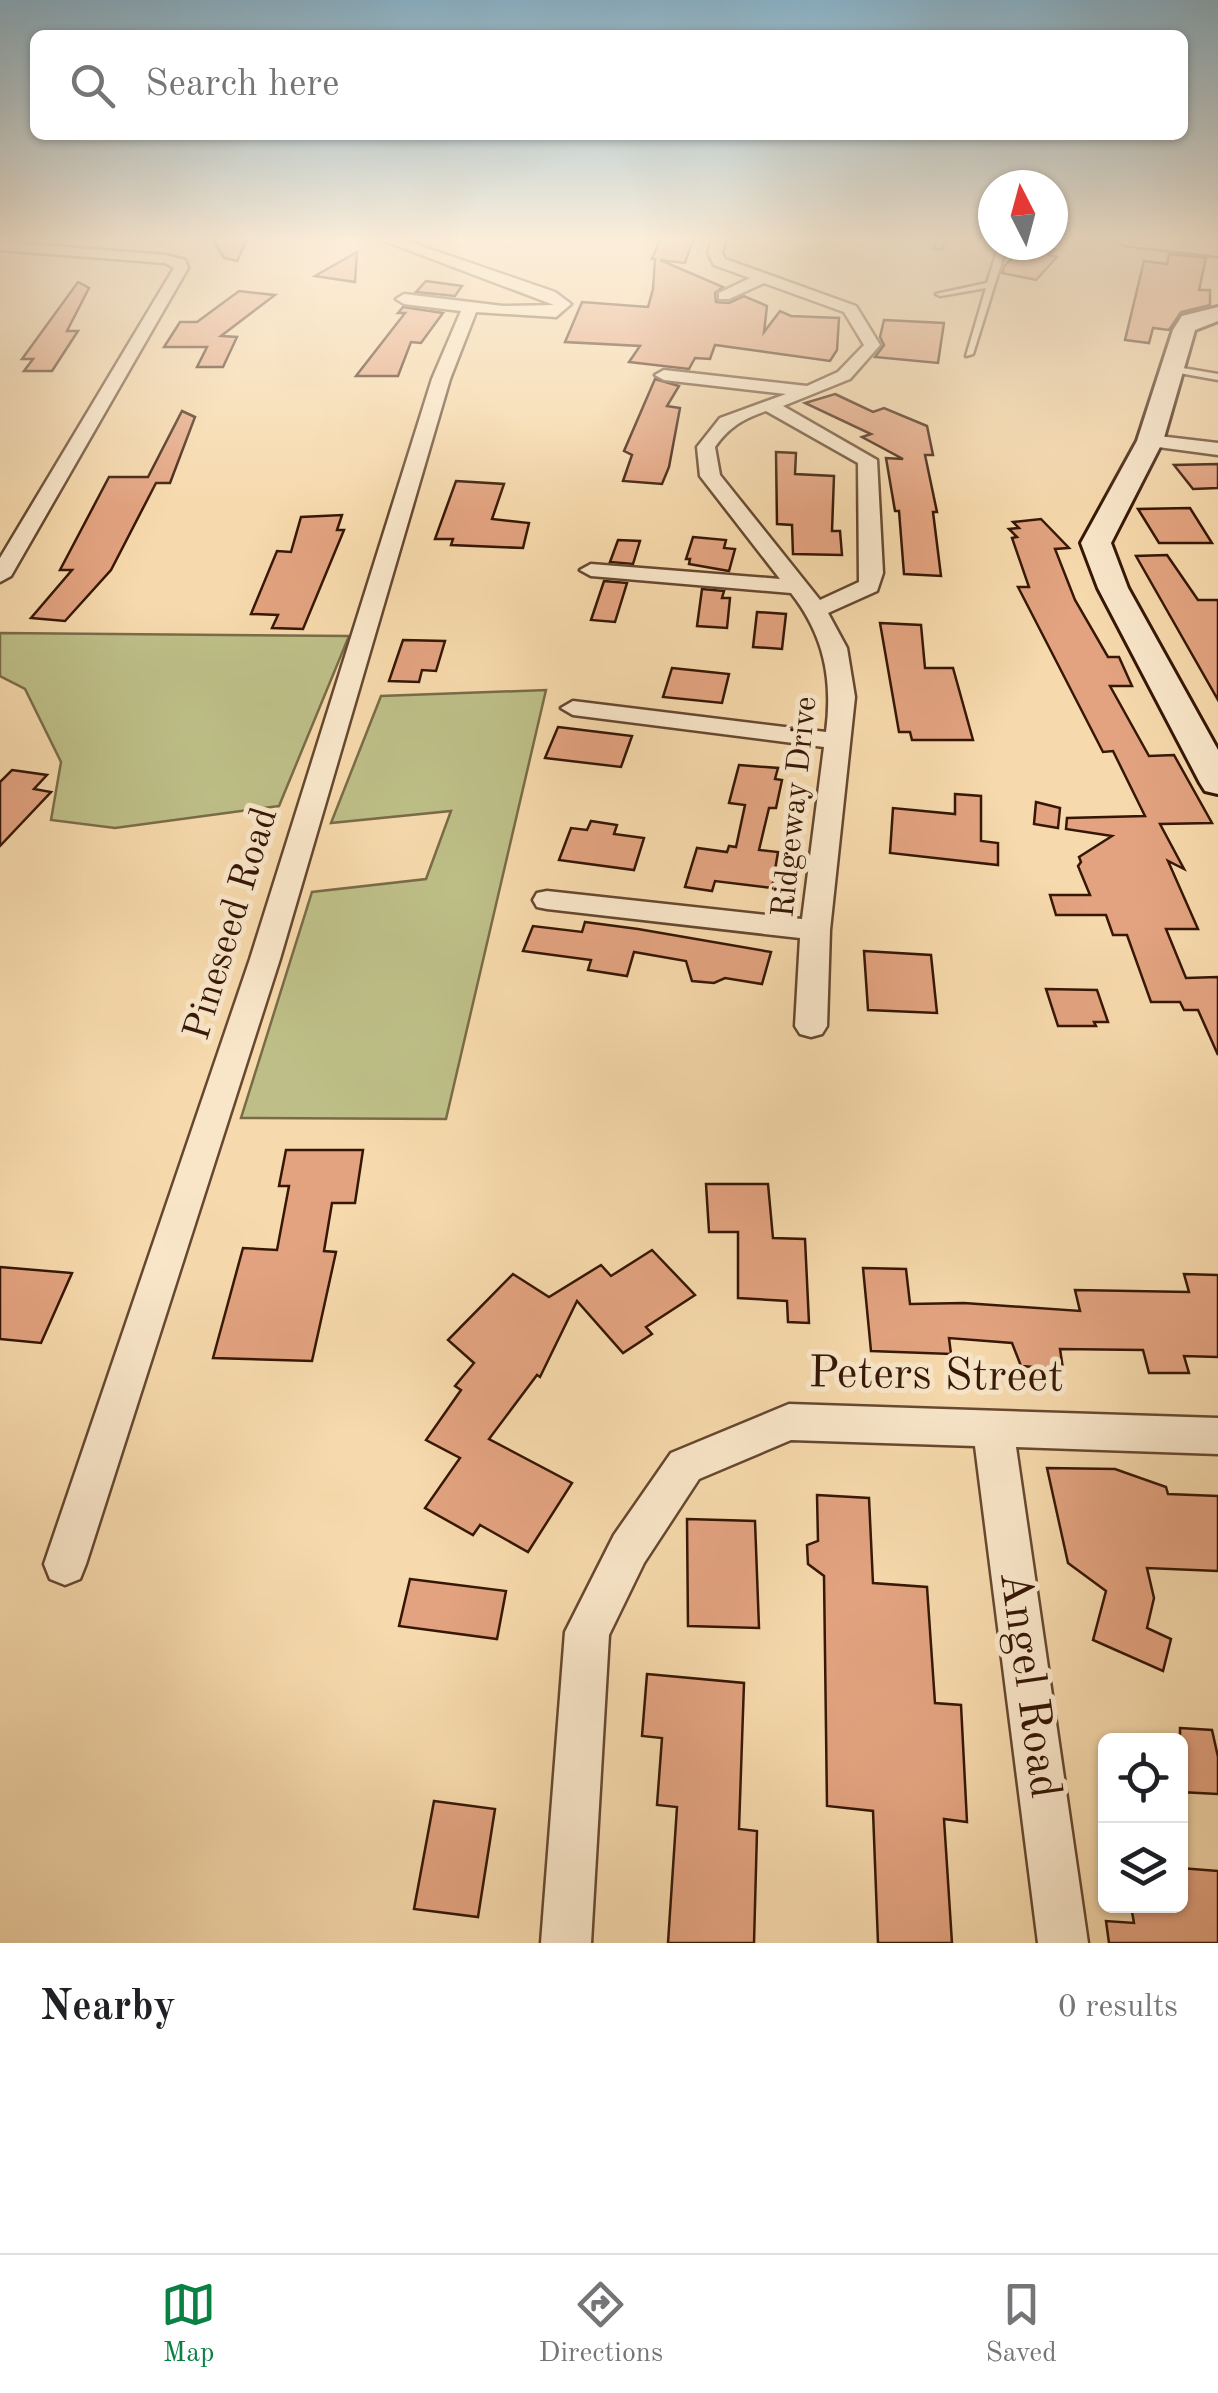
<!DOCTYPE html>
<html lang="en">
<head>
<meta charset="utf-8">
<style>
	:root { --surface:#fff; --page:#f6f6f6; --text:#202124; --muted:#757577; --line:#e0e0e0; --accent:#0b8043 }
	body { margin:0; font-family:"Old Standard TT",serif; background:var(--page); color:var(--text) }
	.controls { position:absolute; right:30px; bottom:30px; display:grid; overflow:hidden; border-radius:15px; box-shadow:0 2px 8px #0004 }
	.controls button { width:90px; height:90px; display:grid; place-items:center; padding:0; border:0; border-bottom:2px solid var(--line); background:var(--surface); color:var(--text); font:50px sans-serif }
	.compass { position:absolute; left:978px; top:170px; width:90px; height:90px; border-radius:50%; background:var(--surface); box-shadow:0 2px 8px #0004; rotate:354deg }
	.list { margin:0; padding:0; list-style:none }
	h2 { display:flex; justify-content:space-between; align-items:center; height:130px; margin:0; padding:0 40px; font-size:42px }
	h2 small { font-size:32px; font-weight:400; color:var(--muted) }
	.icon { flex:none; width:55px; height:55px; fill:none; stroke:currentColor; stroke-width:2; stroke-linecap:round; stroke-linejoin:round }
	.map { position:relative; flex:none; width:1218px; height:1943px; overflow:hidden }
	.search { position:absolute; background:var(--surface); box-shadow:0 2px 8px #0004; left:30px; right:30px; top:30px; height:110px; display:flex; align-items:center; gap:25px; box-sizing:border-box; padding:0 35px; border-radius:15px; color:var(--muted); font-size:38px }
	.sheet { height:310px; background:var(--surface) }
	nav { display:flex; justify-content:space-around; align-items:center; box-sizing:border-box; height:140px; border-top:2px solid var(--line); background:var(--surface); font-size:28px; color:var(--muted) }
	nav a { display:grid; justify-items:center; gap:5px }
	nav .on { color:var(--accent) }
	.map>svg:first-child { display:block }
	.green { fill:#bebf88; stroke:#7a6b47; stroke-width:2.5 }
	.building { fill:#e3a380; stroke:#361706; stroke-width:2.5 }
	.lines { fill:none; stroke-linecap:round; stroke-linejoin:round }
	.lane-casing { stroke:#664830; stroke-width:5 }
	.street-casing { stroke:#664830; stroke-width:5 }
	.secondary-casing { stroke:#361706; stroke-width:6 }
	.highway-casing { stroke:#361706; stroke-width:5 }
	.lane { fill:#f9e6c9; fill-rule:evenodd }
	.street { fill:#f9e6c9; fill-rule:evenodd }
	.secondary { fill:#f9e6c9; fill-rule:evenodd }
	.highway { fill:#f6d9ac; fill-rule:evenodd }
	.labels { text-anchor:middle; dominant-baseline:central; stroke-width:10; stroke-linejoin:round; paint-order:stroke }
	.far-street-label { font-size:32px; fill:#361706; stroke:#f9e6c9 }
	.street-label { font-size:38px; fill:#361706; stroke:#f9e6c9 }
	.near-street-label { font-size:45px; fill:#361706; stroke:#f9e6c9 }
</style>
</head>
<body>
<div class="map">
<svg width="1218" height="1943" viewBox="0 0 1218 1943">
	<rect width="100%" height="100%" fill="#f6d9ac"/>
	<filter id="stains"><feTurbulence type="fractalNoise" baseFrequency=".002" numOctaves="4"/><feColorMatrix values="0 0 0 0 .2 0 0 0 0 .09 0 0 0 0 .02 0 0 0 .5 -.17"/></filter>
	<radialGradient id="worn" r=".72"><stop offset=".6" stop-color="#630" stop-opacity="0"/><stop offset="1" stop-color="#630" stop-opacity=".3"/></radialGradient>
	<g class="green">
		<path d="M0,633L349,636L279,806L115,828L51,820L61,762L25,689L0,676Z"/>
		<path d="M546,690L446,1119L241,1118L312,892L426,879L451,811L331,823L381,696Z"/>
	</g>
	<g class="building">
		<path d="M211,237H248L237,261L224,258Z"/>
		<path d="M660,239L693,240L685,263L660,260L723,287L715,293L716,302L729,303L744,296L767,306L764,332L780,311L791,316L839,318L837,350L830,361L715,345L710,359L695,358L689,369L629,362L640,346L565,342L582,302L648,307L653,289L655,259H652Z"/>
		<path d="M1028,245L1055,249L1049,255L1057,257L1036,280L1002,273L1005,265Z"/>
		<path d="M357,252L355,282L315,276Z"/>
		<path d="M1169,254L1206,258L1199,290H1210V305L1181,312L1169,330L1153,328L1149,343L1125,340L1144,261L1167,264Z"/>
		<path d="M426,281L462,286L455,296L416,292Z"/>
		<path d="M78,282L89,288L67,331H78L52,371H24L33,359H22Z"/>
		<path d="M239,291L275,295L221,336L237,337L223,367H197L207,347H164L180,322H197Z"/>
		<path d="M403,307L443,313L421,343L411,342L398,376H356L405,313H398Z"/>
		<path d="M884,320L944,323L938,363L875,357L884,345L880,337Z"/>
		<path d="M655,379L679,386L667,406L680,408L669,467L662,484L623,481L632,455L624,451Z"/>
		<path d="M835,394L873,412L884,408L927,426L933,455H925L937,512H933L941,576L904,574L899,511H895L886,458L903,459L862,437L871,434L805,403Z"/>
		<path d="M182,411L195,417L170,483H156L111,570L65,621L31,618L72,570H60L109,477H148Z"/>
		<path d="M776,452L796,453L795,474L834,476L832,531H840L842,555L793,554L792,525L777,524Z"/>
		<path d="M1218,464V488L1193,489L1174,465Z"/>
		<path d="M456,481L504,484L492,519L529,523L523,548L451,545L453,539H435Z"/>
		<path d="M1190,508L1212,543H1159L1138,509Z"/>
		<path d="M342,515L337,530H344L303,629L272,628L278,615L251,614L277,551L291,552L301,517Z"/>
		<path d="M1041,519L1069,548L1055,549L1075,600L1108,657H1119L1132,686H1110L1149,756L1174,755L1212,823L1160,824L1184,869L1168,861L1198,929H1166L1186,978L1218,977V1055L1198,1010H1184L1180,1002H1151L1127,935H1113L1106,915H1056L1050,895H1090L1078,866L1081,862L1079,857L1112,836L1066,829L1067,818L1145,816L1113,751L1103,752L1018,587H1029L1012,538L1017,537L1009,529L1019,528L1013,522Z"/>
		<path d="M693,537L726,540L724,548L735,549L729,571L689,564L690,559H686Z"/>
		<path d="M618,540L640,541L633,564L610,562Z"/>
		<path d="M1167,555L1198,600H1218V700L1136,556Z"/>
		<path d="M604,581L627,583L615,622L591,620Z"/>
		<path d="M702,589L724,591L722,598H730L727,628L697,626Z"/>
		<path d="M757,612L786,614L782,649L753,647Z"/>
		<path d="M880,623L921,625L925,668H953L973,740H912L910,732H899Z"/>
		<path d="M403,640L445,641L436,671L422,670L419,682L389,681Z"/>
		<path d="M672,668L729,674L722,703L663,697Z"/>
		<path d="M558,727L632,736L621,767L545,758Z"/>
		<path d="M739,765L778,768L775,779L782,780L776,808H769L759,850L778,852L772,888L715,881L712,891L685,887L697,848L727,852L729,846L736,847L745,805L729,803Z"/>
		<path d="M12,770L47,775L34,789L51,792L0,846V782Z"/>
		<path d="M955,794L981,796V841L998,843V865L890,853L893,808L955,814Z"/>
		<path d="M1036,802L1060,808L1058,828L1034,824Z"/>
		<path d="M591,821L617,825L614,834L644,838L634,870L559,860L571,828L587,830Z"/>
		<path d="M585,922L638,929L771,952L762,984L725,978L714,983L692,981L686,961L634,952L627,976L588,970L591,960L523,951L533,926L582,932Z"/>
		<path d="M864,951L931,955L937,1013L868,1010Z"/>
		<path d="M1046,989L1097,990L1108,1022H1094L1096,1026H1058Z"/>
		<path d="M286,1150H363L355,1203H332L324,1251L336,1252L312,1361L213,1358L243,1248L277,1250L289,1186H279Z"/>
		<path d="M706,1184H768L773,1238L805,1239L809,1323L788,1322L787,1301L738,1298V1232H709Z"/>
		<path d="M652,1250L695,1295L646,1327L652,1334L623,1353L577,1301L540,1377L537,1375L489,1439L572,1483L528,1552L480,1525L473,1535L425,1508L460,1458L426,1440L461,1390L455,1386L474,1363L448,1340L513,1274L549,1297L601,1265L611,1276Z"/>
		<path d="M0,1267L72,1273L41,1343L0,1339Z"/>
		<path d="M863,1268L906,1269L910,1304L964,1303L1080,1311L1075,1290L1189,1292L1184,1274L1218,1275V1357L1184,1356L1189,1373H1149L1143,1350L1060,1349L1063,1369L1021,1366L1012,1343L949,1338L951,1354L871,1351Z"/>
		<path d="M1047,1468L1115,1469L1166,1487L1168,1494L1218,1496V1571L1147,1568L1154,1598L1147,1628L1171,1639L1163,1671L1093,1640L1106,1591L1068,1563Z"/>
		<path d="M817,1495L869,1498L873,1583L927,1587L935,1703L961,1705L967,1822L944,1819L952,1943H878L873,1811L827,1806L824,1576L808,1564L807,1545L818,1541Z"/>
		<path d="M687,1519L755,1521L759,1628L688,1626Z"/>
		<path d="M410,1579L506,1591L497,1639L399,1626Z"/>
		<path d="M647,1674L744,1683L739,1829L757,1831L754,1943H668L677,1807L657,1805L662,1738L642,1736Z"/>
		<path d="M1180,1728L1212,1730L1218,1757V1794L1180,1792Z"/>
		<path d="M434,1801L495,1809L478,1917L414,1909Z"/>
		<path d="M1180,1868L1218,1871V1943H1109L1106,1921L1134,1923L1131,1906H1180Z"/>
	</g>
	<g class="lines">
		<g class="lane-casing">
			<g id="lane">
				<path d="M939,237H947L941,248H935Z"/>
				<path d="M999,245H1007L973,354L966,356L986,288L940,296L936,294L987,283Z"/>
				<path d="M1171,366L1218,374V380L1168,371L1167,369Z"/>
			</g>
		</g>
		<g class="street-casing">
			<g id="street">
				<path d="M374,237H395L555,292L571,304L556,317L476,312L450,379L280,959L86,1564L80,1579L65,1585L50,1579L44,1564L250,959L432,379L461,311L404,304L396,299L404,294L503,306L554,305Z"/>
				<path d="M712,237H726L722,253L725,259L856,306L880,345L850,379L783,406L877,460L883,573L877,591L828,613L847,648L855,697L830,930L827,1026L822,1034L811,1037L800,1034L795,1026L800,938L547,909L537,907L533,900L537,893L547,891L802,919L824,747L573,715L561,708L573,701L826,732C833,679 824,635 791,593L591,576L580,570L591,564L780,579L700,476L697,447L720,418L786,394L664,380L655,375L664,370L807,386L838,372L864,345L844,312L764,283L729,299H719V293L750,278L714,265L708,253ZM766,411L858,463L859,582L820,600L720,475L715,447C729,427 743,419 766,411Z"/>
				<path d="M0,242L166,255L185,260L188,268L11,576L0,582V558L174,268L165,263L0,250Z"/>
				<path d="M1150,435L1218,443V455L1143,445V437Z"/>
				<path d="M789,1404L1218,1418V1454L1016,1447L1088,1943H1038L975,1446L791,1440L699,1479L644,1563L609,1635L591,1943H541L565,1632L614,1535L671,1453Z"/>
			</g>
		</g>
		<g class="secondary-casing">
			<path id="secondary" d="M1218,307V321L1195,330L1163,441L1111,543L1128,588L1218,750V794L1205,791L1200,783L1098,588L1081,543L1137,441L1173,330L1182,316Z"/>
		</g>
		<g class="highway-casing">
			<path id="highway" d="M1112,237L1218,240V256L1125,245Z"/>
		</g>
		<use href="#lane" class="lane"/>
		<use href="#street" class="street"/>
		<use href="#secondary" class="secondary"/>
		<use href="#highway" class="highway"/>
	</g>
	<linearGradient id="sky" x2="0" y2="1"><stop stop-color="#8ab6ce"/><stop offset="0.47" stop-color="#fbeeda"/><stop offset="1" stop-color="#fbeeda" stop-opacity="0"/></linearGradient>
	<rect width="1218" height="509" fill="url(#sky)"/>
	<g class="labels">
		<g class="far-street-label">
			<text transform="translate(796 807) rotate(-84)">Ridgeway Drive</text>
		</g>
		<g class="street-label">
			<text transform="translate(232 924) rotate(-73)">Pineseed Road</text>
		</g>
		<g class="near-street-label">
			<text transform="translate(936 1377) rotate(1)">Peters Street</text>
			<text transform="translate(1028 1685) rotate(82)">Angel Road</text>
		</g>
	</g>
	<rect width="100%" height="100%" filter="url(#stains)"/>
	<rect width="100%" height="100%" fill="url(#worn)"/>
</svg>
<div class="controls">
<button><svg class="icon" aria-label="locate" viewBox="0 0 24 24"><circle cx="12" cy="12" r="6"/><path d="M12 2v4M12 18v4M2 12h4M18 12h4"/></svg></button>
<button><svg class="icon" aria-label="layers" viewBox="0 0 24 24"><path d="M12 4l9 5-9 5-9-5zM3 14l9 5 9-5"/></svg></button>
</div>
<svg class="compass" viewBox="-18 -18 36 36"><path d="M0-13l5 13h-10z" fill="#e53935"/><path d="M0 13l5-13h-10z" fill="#757577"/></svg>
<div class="search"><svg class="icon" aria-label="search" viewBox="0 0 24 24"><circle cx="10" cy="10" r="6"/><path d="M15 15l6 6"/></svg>Search here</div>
</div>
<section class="sheet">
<h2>Nearby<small>0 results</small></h2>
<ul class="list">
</ul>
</section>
<nav>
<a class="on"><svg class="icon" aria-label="map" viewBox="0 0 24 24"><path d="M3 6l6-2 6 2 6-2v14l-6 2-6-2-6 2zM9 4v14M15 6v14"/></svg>Map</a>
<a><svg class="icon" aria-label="directions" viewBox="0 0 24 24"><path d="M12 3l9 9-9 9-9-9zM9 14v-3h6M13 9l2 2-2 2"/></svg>Directions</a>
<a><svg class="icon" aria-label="saved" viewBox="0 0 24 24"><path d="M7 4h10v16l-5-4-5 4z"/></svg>Saved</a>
</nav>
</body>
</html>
